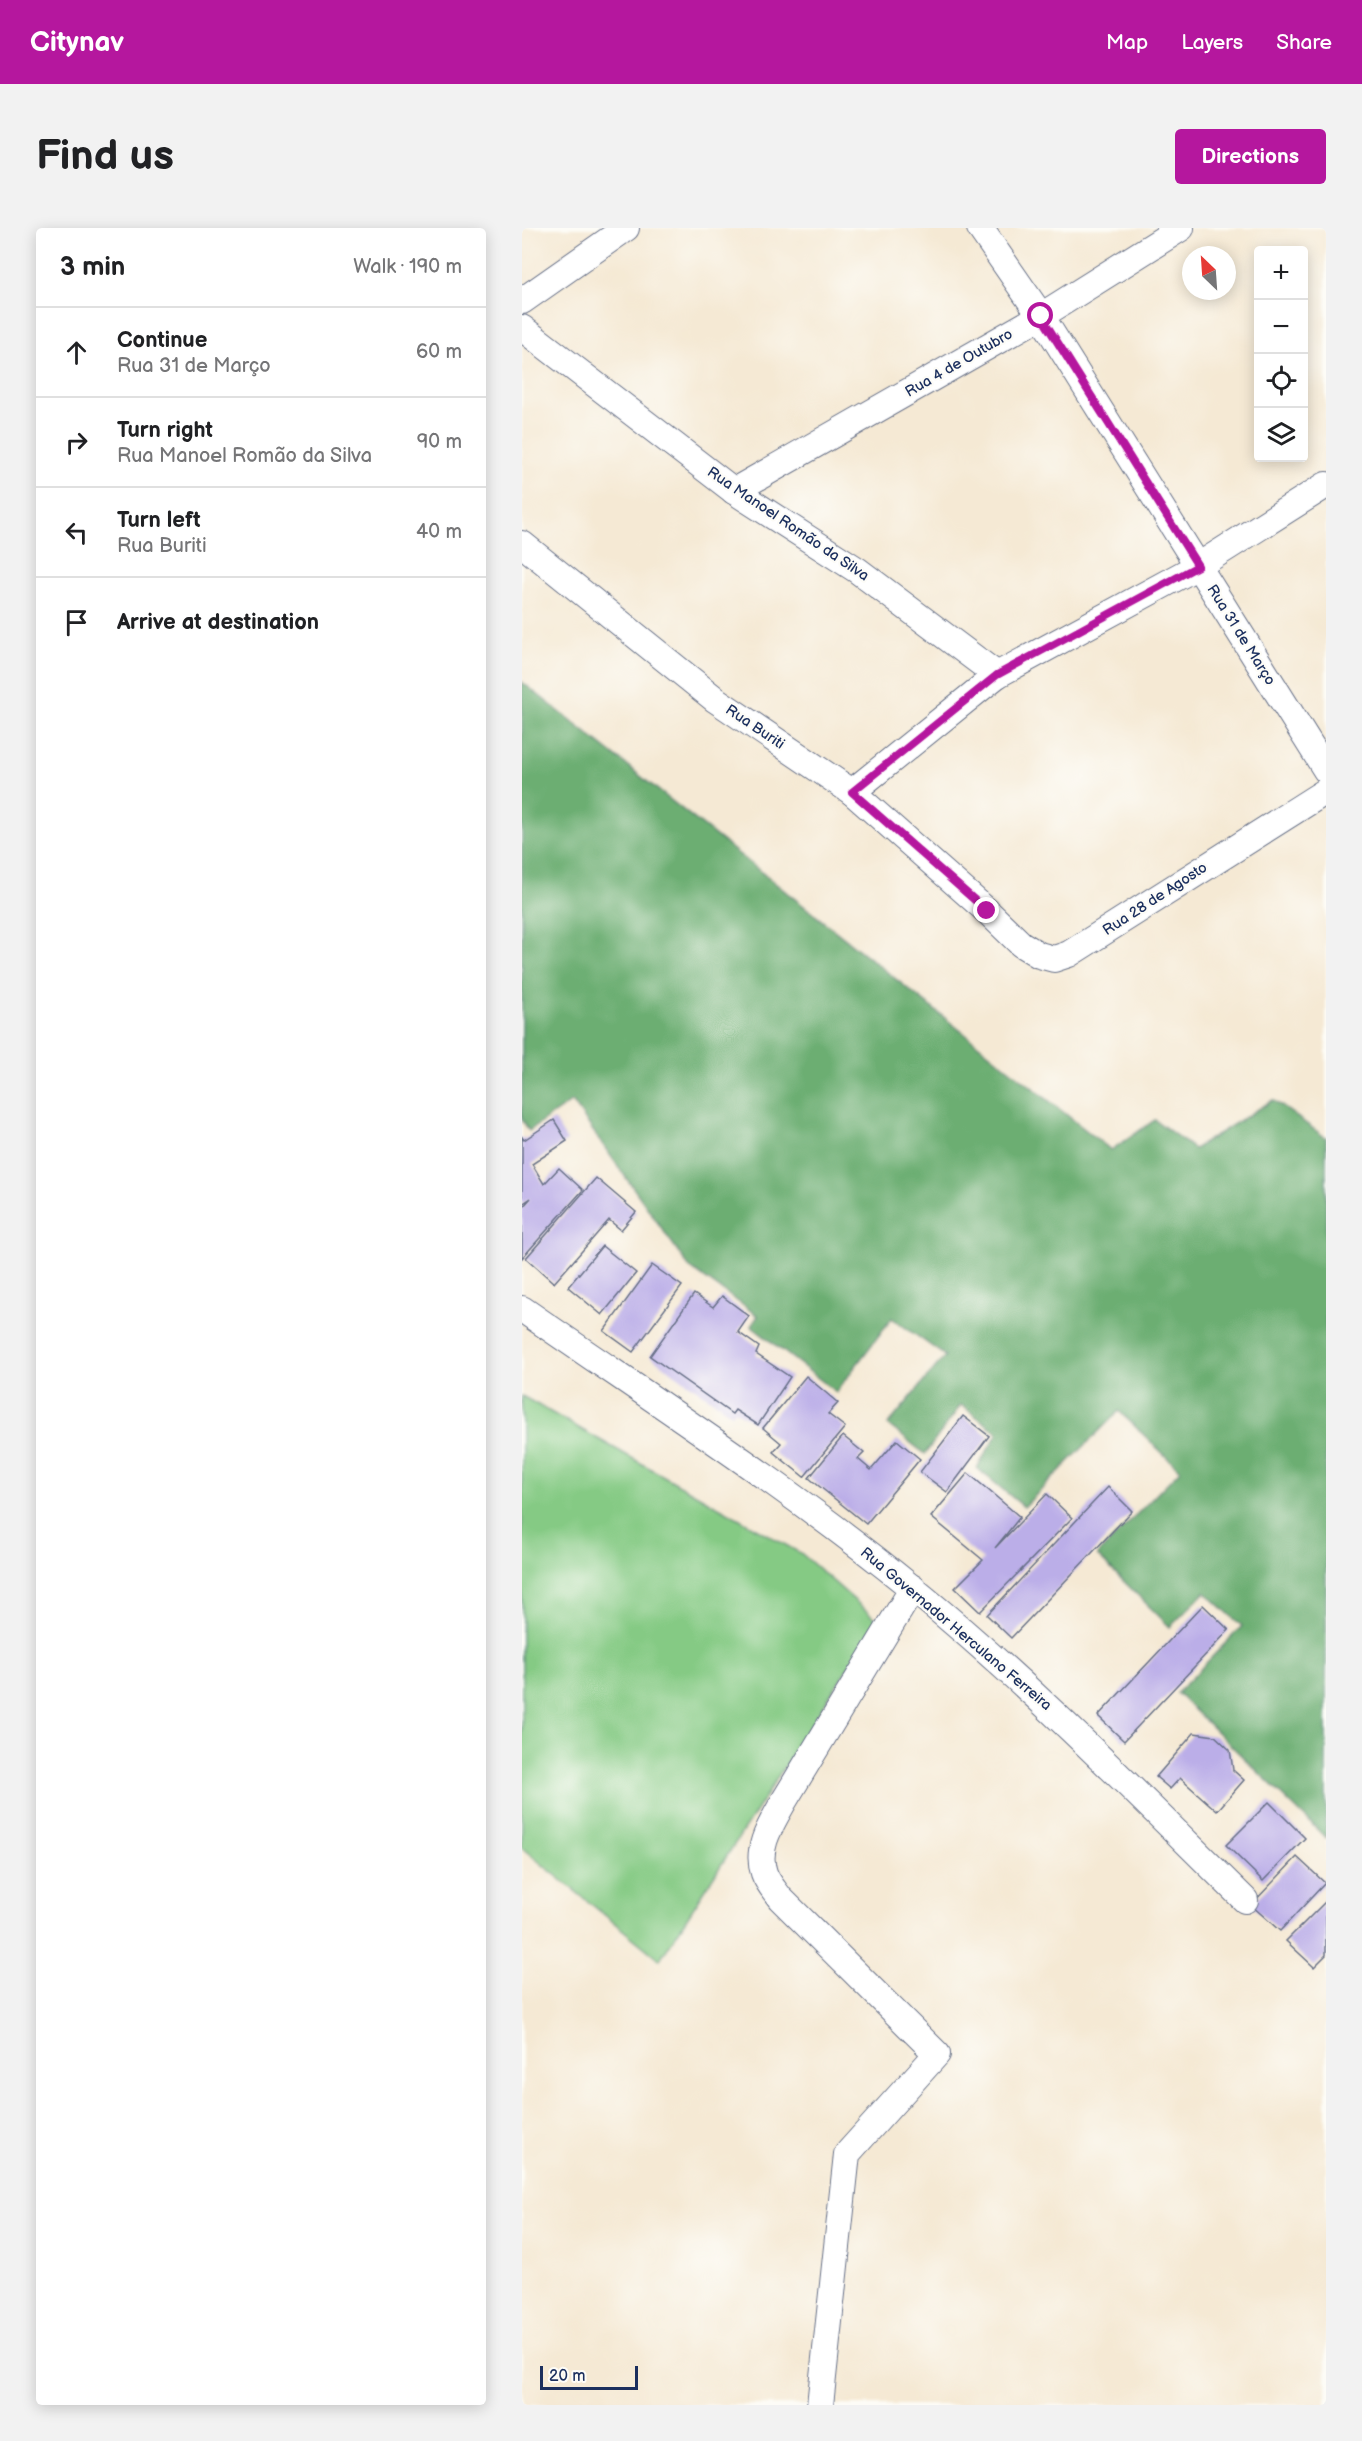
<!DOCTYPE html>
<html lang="en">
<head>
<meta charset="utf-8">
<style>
	:root { --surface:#fff; --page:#f2f2f2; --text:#202124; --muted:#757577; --line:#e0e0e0; --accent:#b5179e }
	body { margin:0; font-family:"Balsamiq Sans",sans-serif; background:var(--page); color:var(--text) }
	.controls { position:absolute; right:18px; top:18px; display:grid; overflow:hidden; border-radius:6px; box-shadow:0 3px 15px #0003 }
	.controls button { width:54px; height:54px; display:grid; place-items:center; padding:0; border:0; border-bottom:2px solid var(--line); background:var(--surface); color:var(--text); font:30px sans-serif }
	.compass { position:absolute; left:660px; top:18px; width:54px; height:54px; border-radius:50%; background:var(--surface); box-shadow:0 3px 15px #0003; rotate:335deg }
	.scale { position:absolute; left:18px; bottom:15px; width:98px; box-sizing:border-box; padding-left:6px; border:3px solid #1b2f5e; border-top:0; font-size:16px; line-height:21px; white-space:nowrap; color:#1b2f5e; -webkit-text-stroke:4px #fdfcf7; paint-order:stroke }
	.stop { position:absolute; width:18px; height:18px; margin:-14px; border:4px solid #b5179e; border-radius:50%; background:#fff }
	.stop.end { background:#b5179e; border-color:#fff; box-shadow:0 2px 6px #0008 }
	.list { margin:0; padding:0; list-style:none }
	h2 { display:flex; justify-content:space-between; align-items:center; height:78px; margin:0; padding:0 24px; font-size:26px }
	h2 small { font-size:20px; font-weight:400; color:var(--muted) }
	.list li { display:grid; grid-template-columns:39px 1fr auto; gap:18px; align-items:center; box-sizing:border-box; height:90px; padding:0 24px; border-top:2px solid var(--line) }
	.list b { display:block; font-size:22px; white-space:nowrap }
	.list p { margin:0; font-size:20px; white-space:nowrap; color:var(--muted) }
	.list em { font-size:20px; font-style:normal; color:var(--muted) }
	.icon { flex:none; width:33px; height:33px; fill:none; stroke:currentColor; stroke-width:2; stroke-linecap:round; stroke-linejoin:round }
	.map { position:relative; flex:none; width:804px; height:2177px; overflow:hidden; border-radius:6px }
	header { display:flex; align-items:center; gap:36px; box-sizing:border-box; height:84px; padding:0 30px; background:var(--accent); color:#fff }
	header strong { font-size:28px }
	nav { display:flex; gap:33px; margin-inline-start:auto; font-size:21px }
	.intro { display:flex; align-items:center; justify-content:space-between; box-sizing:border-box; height:144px; padding:0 36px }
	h1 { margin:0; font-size:42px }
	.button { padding:15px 27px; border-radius:6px; background:var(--accent); color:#fff; font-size:21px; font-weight:700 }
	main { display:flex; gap:36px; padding:0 36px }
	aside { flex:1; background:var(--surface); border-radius:6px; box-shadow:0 3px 15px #0003 }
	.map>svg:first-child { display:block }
	.green { fill:#85ca84; stroke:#507c71; stroke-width:1.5 }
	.forest { fill:#6cae72; stroke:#446e68; stroke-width:1.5 }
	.building { fill:#bbaee8 }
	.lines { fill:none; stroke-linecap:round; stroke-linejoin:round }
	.minor-casing { stroke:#677087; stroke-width:28 }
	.minor { stroke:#fff; stroke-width:26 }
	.route { stroke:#b5179e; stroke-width:8 }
	.labels { text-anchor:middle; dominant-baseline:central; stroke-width:4.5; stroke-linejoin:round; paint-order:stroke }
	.street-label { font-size:15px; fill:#1b2f5e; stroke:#fdfcf7 }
</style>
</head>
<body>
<header>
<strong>Citynav</strong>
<nav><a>Map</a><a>Layers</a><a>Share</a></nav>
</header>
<div class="intro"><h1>Find us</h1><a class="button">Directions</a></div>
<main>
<aside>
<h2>3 min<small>Walk · 190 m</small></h2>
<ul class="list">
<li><svg class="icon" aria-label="ahead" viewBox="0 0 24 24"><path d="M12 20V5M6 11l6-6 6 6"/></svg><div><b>Continue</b><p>Rua 31 de Março</p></div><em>60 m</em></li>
<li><svg class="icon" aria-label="right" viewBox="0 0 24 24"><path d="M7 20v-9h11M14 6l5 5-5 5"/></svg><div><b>Turn right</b><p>Rua Manoel Romão da Silva</p></div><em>90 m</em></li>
<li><svg class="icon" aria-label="left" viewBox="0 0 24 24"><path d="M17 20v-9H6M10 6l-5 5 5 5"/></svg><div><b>Turn left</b><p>Rua Buriti</p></div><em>40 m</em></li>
<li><svg class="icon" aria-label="arrive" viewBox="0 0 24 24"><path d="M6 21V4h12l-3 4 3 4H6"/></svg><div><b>Arrive at destination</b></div></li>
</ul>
</aside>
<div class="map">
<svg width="804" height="2177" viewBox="0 0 804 2177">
	<rect width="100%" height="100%" fill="#fdfcf7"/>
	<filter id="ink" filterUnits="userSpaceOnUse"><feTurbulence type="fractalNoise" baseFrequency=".0167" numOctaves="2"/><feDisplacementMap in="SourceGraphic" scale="12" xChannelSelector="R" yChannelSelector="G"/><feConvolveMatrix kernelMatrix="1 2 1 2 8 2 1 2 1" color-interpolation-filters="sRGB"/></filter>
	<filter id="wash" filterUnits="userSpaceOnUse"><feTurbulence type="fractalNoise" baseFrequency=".008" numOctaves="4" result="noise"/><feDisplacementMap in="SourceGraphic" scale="24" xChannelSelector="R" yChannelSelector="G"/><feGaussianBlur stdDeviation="1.35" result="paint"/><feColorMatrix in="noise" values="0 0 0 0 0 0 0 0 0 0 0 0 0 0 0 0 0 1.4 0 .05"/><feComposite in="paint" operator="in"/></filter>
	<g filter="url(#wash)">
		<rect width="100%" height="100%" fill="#f5e9d4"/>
		<path class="green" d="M0,1168L280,1326L356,1393L138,1732L0,1620Z"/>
		<path class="forest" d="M0,454L589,922L633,892L672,921L751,872L804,910V1610L655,1465L720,1398L683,1364L648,1399L575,1327L658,1242L597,1183L502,1279L455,1240L476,1205L439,1177L403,1226L366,1197L423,1128L370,1090L314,1164L229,1098L236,1088L167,1039L50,873L7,903L0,891Z"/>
		<g id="blocks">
			<g class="building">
				<path d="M32,892L45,913L10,936L22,956L37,940L61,962L0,1030V980L9,970L0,976V909L2,912Z"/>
				<path d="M74,950L114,984L99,1002L87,992L32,1055L4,1030Z"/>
				<path d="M80,1018L114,1045L80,1087L46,1059Z"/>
				<path d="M130,1037L160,1058L111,1124L82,1103Z"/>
				<path d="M172,1066L191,1079L200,1068L227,1088L216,1104L237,1119L234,1126L268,1149L236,1197L213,1182L210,1186L128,1128Z"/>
				<path d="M284,1148L316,1175L306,1186L323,1199L282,1249L251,1224L259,1215L241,1200Z"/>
				<path d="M441,1188L467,1208L425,1264L398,1244Z"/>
				<path d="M321,1208L342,1225L336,1231L349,1242L375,1212L398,1231L344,1296L287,1250Z"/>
				<path d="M446,1245L498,1289L473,1320L525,1266L550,1290L458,1384L433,1360L461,1332L409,1289Z"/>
				<path d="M586,1259L610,1283L489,1410L465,1387Z"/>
				<path d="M681,1377L707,1402L602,1513L576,1488Z"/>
				<path d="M672,1505L693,1508L708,1522L711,1542L722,1552L695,1583L658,1550L648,1561L634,1549Z"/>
				<path d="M747,1574L783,1610L741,1653L704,1617Z"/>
				<path d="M775,1629L803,1655L758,1703L729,1677Z"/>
				<path d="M804,1673V1727L792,1739L764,1713Z"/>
			</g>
		</g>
	</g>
	<g filter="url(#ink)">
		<use href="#blocks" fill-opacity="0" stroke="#677087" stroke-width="1.5"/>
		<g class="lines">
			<g class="minor-casing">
				<g id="minor">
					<path d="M458,0L519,88L804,542"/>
					<path d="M0,73L104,0"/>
					<path d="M0,100L212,263L335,342L475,447"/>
					<path d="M212,263L519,88L659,0"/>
					<path d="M0,316L194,472L330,564L465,683L499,716L517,727L532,731L547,726L804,563"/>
					<path d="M330,564L475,447L676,338L804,257"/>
					<path d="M0,1081C131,1172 266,1259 390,1360C508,1456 614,1565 723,1672"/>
					<path d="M298,2177L325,1926L415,1826L258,1670C253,1663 245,1654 242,1645C233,1619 250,1595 262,1573L391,1360"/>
				</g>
			</g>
			<use href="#minor" class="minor"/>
		</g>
	</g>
	<g class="lines" filter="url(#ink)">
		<path class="route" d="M465,683L330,564L475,447L676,338L519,88"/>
	</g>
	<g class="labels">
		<g class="street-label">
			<text transform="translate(437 135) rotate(-30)">Rua 4 de Outubro</text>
			<text transform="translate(266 296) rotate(34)">Rua Manoel Romão da Silva</text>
			<text transform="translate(719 407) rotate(58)">Rua 31 de Março</text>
			<text transform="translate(233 499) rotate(34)">Rua Buriti</text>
			<text transform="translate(633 671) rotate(-33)">Rua 28 de Agosto</text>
			<text transform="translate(434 1401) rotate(40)">Rua Governador Herculano Ferreira</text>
		</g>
	</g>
</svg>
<div class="controls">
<button>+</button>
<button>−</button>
<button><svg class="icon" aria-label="locate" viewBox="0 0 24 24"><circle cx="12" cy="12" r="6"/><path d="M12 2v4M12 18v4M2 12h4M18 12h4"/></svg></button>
<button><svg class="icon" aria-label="layers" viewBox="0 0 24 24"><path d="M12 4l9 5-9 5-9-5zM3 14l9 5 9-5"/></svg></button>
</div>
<svg class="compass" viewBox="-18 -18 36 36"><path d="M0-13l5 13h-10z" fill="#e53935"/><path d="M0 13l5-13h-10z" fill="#757577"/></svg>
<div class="scale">20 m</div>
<div class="stop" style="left:519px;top:88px"></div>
<div class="stop end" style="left:465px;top:683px"></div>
</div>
</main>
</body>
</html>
